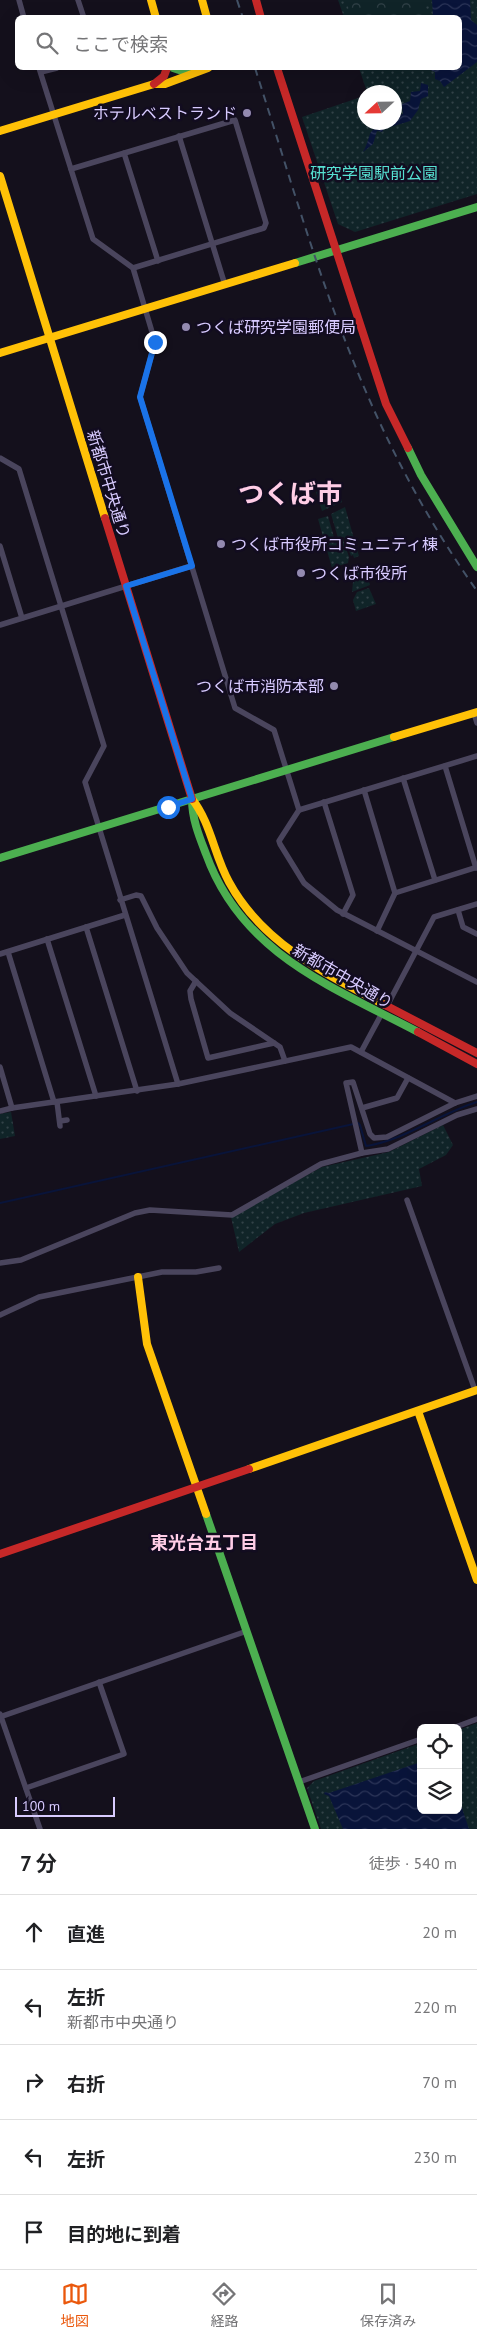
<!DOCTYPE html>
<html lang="ja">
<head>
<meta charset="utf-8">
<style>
	:root { --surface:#fff; --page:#f6f6f6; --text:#202124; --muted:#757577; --line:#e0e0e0; --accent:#ea580c }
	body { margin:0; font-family:"PT Sans","Noto Sans JP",sans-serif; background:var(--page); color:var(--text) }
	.controls { position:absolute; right:15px; bottom:15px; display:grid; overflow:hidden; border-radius:8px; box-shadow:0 5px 20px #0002 }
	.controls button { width:45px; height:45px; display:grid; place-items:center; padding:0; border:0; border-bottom:1px solid var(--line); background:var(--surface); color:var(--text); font:25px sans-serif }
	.compass { position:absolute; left:357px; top:85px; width:45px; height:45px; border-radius:50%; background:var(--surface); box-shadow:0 5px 20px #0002; rotate:248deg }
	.scale { position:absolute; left:15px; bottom:12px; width:100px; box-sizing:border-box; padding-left:5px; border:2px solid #d8cbff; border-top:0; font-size:14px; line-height:18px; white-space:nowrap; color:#d8cbff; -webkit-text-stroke:4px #120c20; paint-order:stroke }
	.stop { position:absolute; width:15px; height:15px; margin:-11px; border:4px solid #1a73e8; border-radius:50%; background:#fff }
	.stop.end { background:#1a73e8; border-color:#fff; box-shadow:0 1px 5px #0008 }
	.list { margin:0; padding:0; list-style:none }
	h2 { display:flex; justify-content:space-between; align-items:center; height:65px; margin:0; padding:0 20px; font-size:21px }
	h2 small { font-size:16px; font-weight:400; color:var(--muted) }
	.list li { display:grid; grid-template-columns:32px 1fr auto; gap:15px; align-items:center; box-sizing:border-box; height:75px; padding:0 20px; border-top:1px solid var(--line) }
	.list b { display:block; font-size:19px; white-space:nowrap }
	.list p { margin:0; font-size:16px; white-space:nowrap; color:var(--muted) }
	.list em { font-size:16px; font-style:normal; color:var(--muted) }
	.icon { flex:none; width:28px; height:28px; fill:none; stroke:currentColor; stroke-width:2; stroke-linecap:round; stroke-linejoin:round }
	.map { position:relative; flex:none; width:477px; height:1829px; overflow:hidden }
	.search { position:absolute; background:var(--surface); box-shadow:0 5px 20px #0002; left:15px; right:15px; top:15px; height:55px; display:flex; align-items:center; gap:12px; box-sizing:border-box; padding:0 18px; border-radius:8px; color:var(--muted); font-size:19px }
	.sheet { height:440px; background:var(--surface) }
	nav { display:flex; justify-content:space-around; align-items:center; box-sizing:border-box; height:70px; border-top:1px solid var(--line); background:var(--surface); font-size:14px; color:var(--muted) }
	nav a { display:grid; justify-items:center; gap:2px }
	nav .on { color:var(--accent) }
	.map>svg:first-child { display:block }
	.grass { fill:url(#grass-dots) }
	.forest { fill:url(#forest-crowns) }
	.water { fill:url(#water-waves) }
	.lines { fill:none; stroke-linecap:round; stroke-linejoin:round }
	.stream { stroke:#09143a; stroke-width:2 }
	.street { stroke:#4a455d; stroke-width:5.5 }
	.fast { stroke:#4caf50; stroke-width:8 }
	.slow { stroke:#ffc107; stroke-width:8 }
	.jam { stroke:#c62828; stroke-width:8 }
	.rail { stroke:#435267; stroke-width:2; stroke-dasharray:8 6; stroke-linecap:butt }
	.route { stroke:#1a73e8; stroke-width:6 }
	.poi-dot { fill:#938ab0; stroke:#120c20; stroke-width:2 }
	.labels { text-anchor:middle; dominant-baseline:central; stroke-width:5; stroke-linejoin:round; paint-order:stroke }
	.poi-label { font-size:16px; fill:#d8cbff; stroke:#120c20; text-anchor:start }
	.park-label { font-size:16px; fill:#56e0d1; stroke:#120c20 }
	.street-label { font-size:16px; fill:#d8cbff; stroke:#120c20 }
	.neighbourhood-label { font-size:18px; font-weight:bold; fill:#ffcde6; stroke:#120c20 }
	.town-label { font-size:26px; font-weight:bold; fill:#ffcde6; stroke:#120c20 }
</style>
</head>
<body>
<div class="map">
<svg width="477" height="1829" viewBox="0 0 477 1829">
	<defs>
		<pattern id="grass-dots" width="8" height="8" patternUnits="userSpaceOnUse" patternTransform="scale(1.25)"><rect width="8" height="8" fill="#102428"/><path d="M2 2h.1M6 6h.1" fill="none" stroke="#324248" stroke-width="1.8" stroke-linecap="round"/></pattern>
		<pattern id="forest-crowns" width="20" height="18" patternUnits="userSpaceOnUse" patternTransform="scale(1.25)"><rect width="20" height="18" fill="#102428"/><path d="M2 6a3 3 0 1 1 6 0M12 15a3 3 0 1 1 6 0" fill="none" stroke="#324248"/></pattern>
		<pattern id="water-waves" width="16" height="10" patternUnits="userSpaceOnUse" patternTransform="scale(1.25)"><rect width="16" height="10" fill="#09143a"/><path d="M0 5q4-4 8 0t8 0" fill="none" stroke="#2c3558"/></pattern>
	</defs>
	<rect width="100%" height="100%" fill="#14101c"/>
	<g class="grass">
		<path d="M338,0H477V194L355,232L338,224L302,117L364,96V122H394V92H367L359,68H460V18L344,17Z"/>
		<path d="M337,484L342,502L322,511L316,492Z"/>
		<path d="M345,507L359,556L354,558L353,555L351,556L344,537L338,538L331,514Z"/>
		<path d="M328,516L335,541L343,539L349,557L348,563L332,568L318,519Z"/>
		<path d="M356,567H358L361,574L368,578L370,585L352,592L353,582L349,570Z"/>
		<path d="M369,588L376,604L356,611L353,600L357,592Z"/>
		<path d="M11,1112L15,1136L0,1139V1114Z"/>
		<path d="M443,1125L453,1145L446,1155L419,1169L422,1186L304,1213L275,1224L239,1252L231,1217L322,1167L389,1152Z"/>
		<path d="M477,1723V1829H321L307,1788L314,1781L421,1743V1810H458V1730Z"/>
	</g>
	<path class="forest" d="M346,0H424L428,17H351Z"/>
	<g class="water">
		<path d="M432,0H470L471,20L477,25V62L444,87L440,81L435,79V72L426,68H460V18L433,17Z"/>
		<path d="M421,83L428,85V96L421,99L418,110L410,121L384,129L382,132L377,131L373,144L363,152C366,147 368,140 370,134C375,124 391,123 398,120L399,115L403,114L402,104L410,101L411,92L420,91Z"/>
		<path d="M421,1762V1810H458V1796L469,1829H343L329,1796L324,1794L325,1792L329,1793Z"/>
	</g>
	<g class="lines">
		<path class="stream" d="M0,1203L358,1123L360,1125L366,1146C405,1140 439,1114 477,1102"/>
		<g class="street">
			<path d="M19,0L24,18"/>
			<path d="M78,0L84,18"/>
			<path d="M39,68L93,239L133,268L155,342L140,397L235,708L274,730L299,810L279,841L280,844L304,883L337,910L477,982"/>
			<path d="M41,72L57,68"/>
			<path d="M179,136L225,285"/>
			<path d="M124,153L158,261"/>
			<path d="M71,169L235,120L266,223L264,228L133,268"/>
			<path d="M0,458L19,469L104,746L85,782L178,1084"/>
			<path d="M0,546L22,618"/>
			<path d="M0,625L191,566"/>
			<path d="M474,713L477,723"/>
			<path d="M445,766L476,868"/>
			<path d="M403,778L435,880"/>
			<path d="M364,790L395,893L377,931"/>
			<path d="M324,802L353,895L343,914"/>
			<path d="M299,810L477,756"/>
			<path d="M395,893L477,867"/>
			<path d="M120,900L136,895L141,896L157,928L187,973L230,1013L280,1047L285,1061"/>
			<path d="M458,910L463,927L477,934"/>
			<path d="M86,927L137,1091"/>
			<path d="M47,939L96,1096"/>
			<path d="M8,952L54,1102"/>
			<path d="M0,954L125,915"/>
			<path d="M196,981L190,991L191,999L208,1058L274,1043"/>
			<path d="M387,1006L434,917L477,904"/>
			<path d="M361,1052L381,1015"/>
			<path d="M0,1067L12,1108L178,1084L351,1047L455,1103"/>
			<path d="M57,1102L60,1126"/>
			<path d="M362,1108L397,1098L408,1078"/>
			<path d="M0,1111L12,1108"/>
			<path d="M60,1121L67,1120"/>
			<path d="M362,1153L346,1083L353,1082L370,1134L374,1138L387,1137L455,1103L477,1096"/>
			<path d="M407,1200L475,1390"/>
			<path d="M0,1263L21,1260L135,1213L150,1210L232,1215L321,1164L362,1153L388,1149L457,1115L477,1109"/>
			<path d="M0,1315L39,1297L162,1272H196L219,1268"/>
			<path d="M0,1714L40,1829"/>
			<path d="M0,1717L247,1631"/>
			<path d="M453,1728L477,1719"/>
			<path d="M299,1782L421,1739"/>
			<path d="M26,1788L124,1754L99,1682"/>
		</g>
		<g class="fast">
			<path d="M173,68L191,74"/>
			<path d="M295,263L477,207"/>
			<path d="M408,448L421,475L477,567"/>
			<path d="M192,799C192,819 199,836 206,854C242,954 331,986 418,1032"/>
			<path d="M0,858L394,737"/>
			<path d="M206,1514L315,1829"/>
		</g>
		<g class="slow">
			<path d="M151,0L156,18"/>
			<path d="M202,0L207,18"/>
			<path d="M0,131L154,84H165L208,68"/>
			<path d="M0,176L105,518"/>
			<path d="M0,353L295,263"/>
			<path d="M394,737L477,712"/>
			<path d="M192,799C211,823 214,855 229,882C262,943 325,974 385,1005"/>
			<path d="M138,1277L147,1344L206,1514"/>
			<path d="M418,1411L477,1580"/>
			<path d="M249,1469L477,1390"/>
		</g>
		<g class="jam">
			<path d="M256,0L261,18"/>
			<path d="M277,68L386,404L408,448"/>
			<path d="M154,84L164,76L167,68"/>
			<path d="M105,518L192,799"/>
			<path d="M385,1005L477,1053"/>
			<path d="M418,1032L477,1064"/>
			<path d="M0,1554L249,1469"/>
		</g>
		<g class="rail">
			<path d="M237,0L243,18"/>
			<path d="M255,68C286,164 314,264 352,358C384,439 426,519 477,591"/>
		</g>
	</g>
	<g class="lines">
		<path class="route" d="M155,342L140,397L192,566L126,586L192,799L168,807"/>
	</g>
	<g class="poi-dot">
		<circle cx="247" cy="113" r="5"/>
		<circle cx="186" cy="327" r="5"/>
		<circle cx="221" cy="544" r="5"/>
		<circle cx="301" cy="573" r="5"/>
		<circle cx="334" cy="686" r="5"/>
	</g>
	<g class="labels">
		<g class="poi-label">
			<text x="237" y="113" text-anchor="end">ホテルベストランド</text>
			<text x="196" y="327">つくば研究学園郵便局</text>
			<text x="231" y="544">つくば市役所コミュニティ棟</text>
			<text x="311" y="573">つくば市役所</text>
			<text x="324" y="686" text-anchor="end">つくば市消防本部</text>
		</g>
		<g class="park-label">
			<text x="374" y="173">研究学園駅前公園</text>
		</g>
		<g class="street-label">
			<text transform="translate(109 484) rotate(73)">新都市中央通り</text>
			<text transform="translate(343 976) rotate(30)">新都市中央通り</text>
		</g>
		<g class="neighbourhood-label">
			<text x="204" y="1542">東光台五丁目</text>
		</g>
		<g class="town-label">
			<text x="290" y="493">つくば市</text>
		</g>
	</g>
</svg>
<div class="controls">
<button><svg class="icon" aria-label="locate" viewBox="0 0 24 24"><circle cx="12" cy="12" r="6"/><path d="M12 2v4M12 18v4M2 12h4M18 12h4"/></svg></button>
<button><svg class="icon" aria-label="layers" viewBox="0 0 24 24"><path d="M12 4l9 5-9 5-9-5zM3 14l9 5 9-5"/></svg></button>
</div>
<svg class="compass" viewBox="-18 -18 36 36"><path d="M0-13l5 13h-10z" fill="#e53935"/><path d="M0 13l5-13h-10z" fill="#757577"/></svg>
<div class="scale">100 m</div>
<div class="stop" style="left:168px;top:807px"></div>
<div class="stop end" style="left:155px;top:342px"></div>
<div class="search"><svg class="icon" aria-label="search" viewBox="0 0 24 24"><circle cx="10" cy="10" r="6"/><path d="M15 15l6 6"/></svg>ここで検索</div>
</div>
<section class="sheet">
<h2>7 分<small>徒歩 · 540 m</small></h2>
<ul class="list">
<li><svg class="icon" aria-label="ahead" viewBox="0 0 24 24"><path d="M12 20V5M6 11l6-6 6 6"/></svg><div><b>直進</b></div><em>20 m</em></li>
<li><svg class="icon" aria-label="left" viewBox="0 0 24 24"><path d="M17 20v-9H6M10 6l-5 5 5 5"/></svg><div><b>左折</b><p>新都市中央通り</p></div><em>220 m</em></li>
<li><svg class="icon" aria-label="right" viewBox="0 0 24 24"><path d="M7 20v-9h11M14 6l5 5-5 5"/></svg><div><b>右折</b></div><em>70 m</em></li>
<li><svg class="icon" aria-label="left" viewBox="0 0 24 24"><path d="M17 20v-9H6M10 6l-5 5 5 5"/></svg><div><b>左折</b></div><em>230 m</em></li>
<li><svg class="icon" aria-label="arrive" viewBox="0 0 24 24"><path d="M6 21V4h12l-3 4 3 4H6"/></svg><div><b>目的地に到着</b></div></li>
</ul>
</section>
<nav>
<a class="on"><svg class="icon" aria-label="map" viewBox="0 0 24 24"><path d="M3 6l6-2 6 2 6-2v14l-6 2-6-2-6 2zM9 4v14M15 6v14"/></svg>地図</a>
<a><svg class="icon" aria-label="directions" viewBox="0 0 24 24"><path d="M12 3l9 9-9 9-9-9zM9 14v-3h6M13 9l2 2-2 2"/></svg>経路</a>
<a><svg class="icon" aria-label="saved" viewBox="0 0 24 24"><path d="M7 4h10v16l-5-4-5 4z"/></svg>保存済み</a>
</nav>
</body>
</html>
